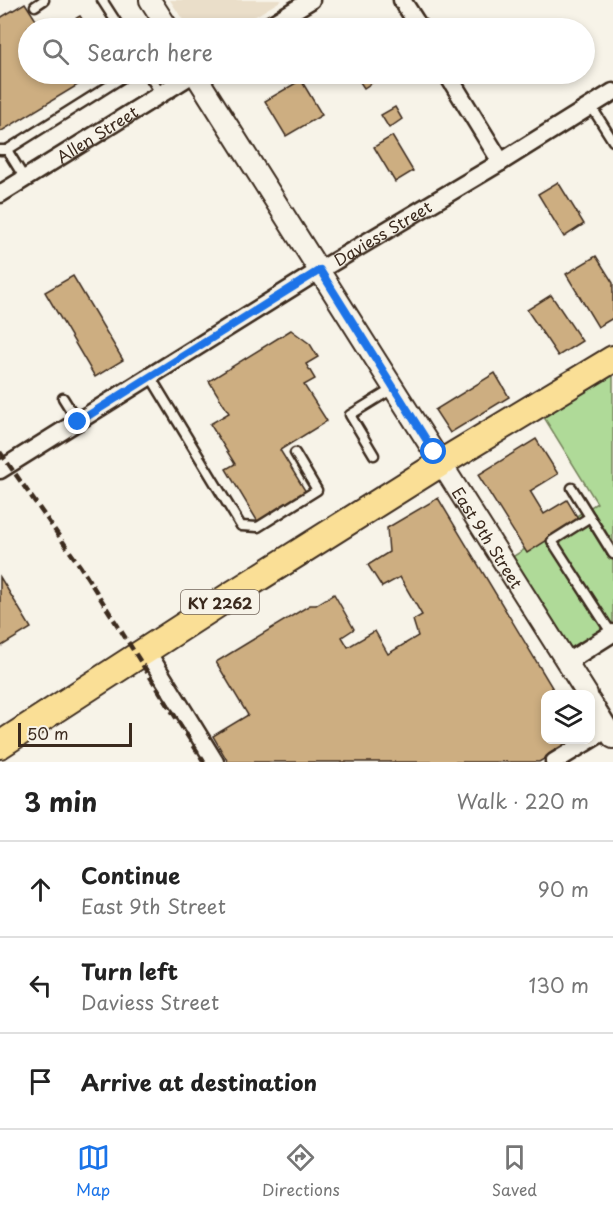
<!DOCTYPE html>
<html lang="en">
<head>
<meta charset="utf-8">
<style>
	:root { --surface:#fff; --page:#f6f6f6; --text:#222; --muted:#767676; --line:#e0e0e0; --accent:#1a73e8 }
	body { margin:0; font-family:"Playpen Sans",sans-serif; background:var(--page); color:var(--text) }
	.controls { position:absolute; right:18px; bottom:18px; display:grid; overflow:hidden; border-radius:12px; box-shadow:0 3px 9px #0003 }
	.controls button { width:54px; height:54px; display:grid; place-items:center; padding:0; border:0; border-bottom:2px solid var(--line); background:var(--surface); color:var(--text); font:30px sans-serif }
	.scale { position:absolute; left:18px; bottom:15px; width:114px; box-sizing:border-box; padding-left:6px; border:3px solid #3b2a1e; border-top:0; font-size:16px; line-height:21px; white-space:nowrap; color:#3b2a1e; -webkit-text-stroke:4px #f7f3e8; paint-order:stroke }
	.stop { position:absolute; width:18px; height:18px; margin:-14px; border:4px solid #1a73e8; border-radius:50%; background:#fff }
	.stop.end { background:#1a73e8; border-color:#fff; box-shadow:0 2px 6px #0008 }
	.list { margin:0; padding:0; list-style:none }
	h2 { display:flex; justify-content:space-between; align-items:center; height:78px; margin:0; padding:0 24px; font-size:26px }
	h2 small { font-size:20px; font-weight:400; color:var(--muted) }
	.list li { display:grid; grid-template-columns:39px 1fr auto; gap:18px; align-items:center; box-sizing:border-box; height:96px; padding:0 24px; border-top:2px solid var(--line) }
	.list b { display:block; font-size:22px; white-space:nowrap }
	.list p { margin:0; font-size:20px; white-space:nowrap; color:var(--muted) }
	.list em { font-size:20px; font-style:normal; color:var(--muted) }
	.icon { flex:none; width:33px; height:33px; fill:none; stroke:currentColor; stroke-width:2; stroke-linecap:round; stroke-linejoin:round }
	.map { position:relative; flex:none; width:613px; height:762px; overflow:hidden }
	.search { position:absolute; background:var(--surface); box-shadow:0 3px 9px #0003; left:18px; right:18px; top:18px; height:66px; display:flex; align-items:center; gap:15px; box-sizing:border-box; padding:0 21px; border-radius:33px; color:var(--muted); font-size:22px }
	.sheet { height:366px; background:var(--surface) }
	nav { display:flex; justify-content:space-around; align-items:center; box-sizing:border-box; height:84px; border-top:2px solid var(--line); background:var(--surface); font-size:16px; color:var(--muted) }
	nav a { display:grid; justify-items:center; gap:3px }
	nav .on { color:var(--accent) }
	.map>svg:first-child { display:block }
	.built { fill:#eadec9 }
	.green { fill:#afda98; stroke:#75825b; stroke-width:1.5 }
	.building { fill:#cdae81; stroke:#3b2a1e; stroke-width:1.5 }
	.lines { fill:none; stroke-linecap:round; stroke-linejoin:round }
	.service-casing { stroke:#3b2a1e; stroke-width:13 }
	.minor-casing { stroke:#3b2a1e; stroke-width:21 }
	.tertiary-casing { stroke:#3b2a1e; stroke-width:24 }
	.primary-casing { stroke:#3b2a1e; stroke-width:30 }
	.service { stroke:#f7f3e8; stroke-width:8 }
	.minor { stroke:#f7f3e8; stroke-width:16 }
	.tertiary { stroke:#f7f3e8; stroke-width:20 }
	.primary { stroke:#fadf96; stroke-width:26 }
	.rail { stroke:#3b2a1e; stroke-width:4.5; stroke-dasharray:9 4.5; stroke-linecap:butt }
	.route { stroke:#1a73e8; stroke-width:8 }
	.labels { text-anchor:middle; dominant-baseline:central; stroke-width:6; stroke-linejoin:round; paint-order:stroke }
	.shield { fill:#f7f3e8; stroke:#73665b; stroke-width:1.5 }
	.shield-label { font-size:15px; font-weight:bold; fill:#3b2a1e }
	.street-label { font-size:16px; fill:#3b2a1e; stroke:#f7f3e8 }
</style>
</head>
<body>
<div class="map">
<svg width="613" height="762" viewBox="0 0 613 762">
	<rect width="100%" height="100%" fill="#f7f3e8"/>
	<filter id="ink" filterUnits="userSpaceOnUse"><feTurbulence type="fractalNoise" baseFrequency=".0167" numOctaves="2"/><feDisplacementMap in="SourceGraphic" scale="12" xChannelSelector="R" yChannelSelector="G"/><feConvolveMatrix kernelMatrix="1 2 1 2 8 2 1 2 1" color-interpolation-filters="sRGB"/></filter>
	<g filter="url(#ink)">
		<path class="built" d="M170,0H282L236,28H188Z"/>
		<path class="green" d="M613,359V633L567,662L503,563L597,503L537,406Z"/>
		<g class="building">
			<path d="M25,3L41,28H28V74H96L0,132V18Z"/>
			<path d="M80,16L88,28H59Z"/>
			<path d="M360,74H372L376,80L364,88L356,76Z"/>
			<path d="M301,80L322,115L286,136L265,101Z"/>
			<path d="M395,107L402,119L389,128L381,115Z"/>
			<path d="M392,136L413,171L395,182L374,147Z"/>
			<path d="M558,182L584,224L564,237L538,194Z"/>
			<path d="M596,256L613,283V318L598,327L566,274Z"/>
			<path d="M73,276L123,360L95,377L45,292Z"/>
			<path d="M551,295L582,341L558,356L527,310Z"/>
			<path d="M291,330L310,344L318,357L306,364L315,379L304,385L327,421L280,450L306,492L258,522L226,469L235,464L210,424L229,413L209,381Z"/>
			<path d="M495,373L509,397L450,433L435,410Z"/>
			<path d="M536,439L558,474L530,491L544,514L567,500L579,520L527,553L478,475Z"/>
			<path d="M438,498L556,694H546V740H576L539,762H228L213,736L248,715L216,662L310,605H316L334,594L354,629L342,637L348,647L375,631L388,654L418,636L413,620L422,615L400,577L382,587L368,565L389,552L387,528Z"/>
			<path d="M0,577L31,628L0,647Z"/>
		</g>
		<g class="lines">
			<g class="service-casing">
				<g id="service">
					<path d="M102,0L120,28"/>
					<path d="M35,6L44,0"/>
					<path d="M148,74L161,94"/>
					<path d="M591,106L613,141"/>
					<path d="M0,150H7L25,179"/>
					<path d="M7,150L128,74"/>
					<path d="M150,376L241,526L258,527L317,490L295,453"/>
					<path d="M63,398L78,422"/>
					<path d="M374,455L350,415L394,388"/>
					<path d="M572,488L590,517"/>
					<path d="M612,634L552,541L590,517L613,554"/>
				</g>
			</g>
			<g class="minor-casing">
				<g id="minor">
					<path d="M402,0L420,28"/>
					<path d="M265,28L311,0"/>
					<path d="M447,74L501,162"/>
					<path id="s1" d="M0,194L193,74"/>
					<path id="s2" d="M0,470L320,270L501,162L613,92"/>
					<path d="M146,650L215,762"/>
					<path d="M567,662L613,633"/>
					<path d="M554,762L608,729"/>
				</g>
			</g>
			<g class="tertiary-casing">
				<g id="tertiary">
					<path d="M150,0L168,28"/>
					<path id="s3" d="M195,74L587,694"/>
					<path d="M590,701L613,738"/>
				</g>
			</g>
			<g class="primary-casing">
				<path id="primary" d="M0,745L233,594L441,463L613,359"/>
			</g>
			<use href="#service" class="service"/>
			<use href="#minor" class="minor"/>
			<use href="#tertiary" class="tertiary"/>
			<use href="#primary" class="primary"/>
			<path class="rail" d="M0,452L80,566L204,762"/>
		</g>
	</g>
	<g class="lines" filter="url(#ink)">
		<path class="route" d="M78,422L320,270L434,452"/>
	</g>
	<g class="labels">
		<rect class="shield" x="181" y="590" width="78" height="24" rx="4.5"/>
		<g class="shield-label">
			<text x="220" y="602">KY 2262</text>
		</g>
		<g class="street-label">
			<text stroke="none"><textPath href="#s1" startOffset="114">Allen Street</textPath></text>
			<text stroke="none"><textPath href="#s2" startOffset="450">Daviess Street</textPath></text>
			<text stroke="none"><textPath href="#s3" startOffset="548">East 9th Street</textPath></text>
		</g>
	</g>
</svg>
<div class="controls">
<button><svg class="icon" aria-label="layers" viewBox="0 0 24 24"><path d="M12 4l9 5-9 5-9-5zM3 14l9 5 9-5"/></svg></button>
</div>
<div class="scale">50 m</div>
<div class="stop" style="left:434px;top:452px"></div>
<div class="stop end" style="left:78px;top:422px"></div>
<div class="search"><svg class="icon" aria-label="search" viewBox="0 0 24 24"><circle cx="10" cy="10" r="6"/><path d="M15 15l6 6"/></svg>Search here</div>
</div>
<section class="sheet">
<h2>3 min<small>Walk · 220 m</small></h2>
<ul class="list">
<li><svg class="icon" aria-label="ahead" viewBox="0 0 24 24"><path d="M12 20V5M6 11l6-6 6 6"/></svg><div><b>Continue</b><p>East 9th Street</p></div><em>90 m</em></li>
<li><svg class="icon" aria-label="left" viewBox="0 0 24 24"><path d="M17 20v-9H6M10 6l-5 5 5 5"/></svg><div><b>Turn left</b><p>Daviess Street</p></div><em>130 m</em></li>
<li><svg class="icon" aria-label="arrive" viewBox="0 0 24 24"><path d="M6 21V4h12l-3 4 3 4H6"/></svg><div><b>Arrive at destination</b></div></li>
</ul>
</section>
<nav>
<a class="on"><svg class="icon" aria-label="map" viewBox="0 0 24 24"><path d="M3 6l6-2 6 2 6-2v14l-6 2-6-2-6 2zM9 4v14M15 6v14"/></svg>Map</a>
<a><svg class="icon" aria-label="directions" viewBox="0 0 24 24"><path d="M12 3l9 9-9 9-9-9zM9 14v-3h6M13 9l2 2-2 2"/></svg>Directions</a>
<a><svg class="icon" aria-label="saved" viewBox="0 0 24 24"><path d="M7 4h10v16l-5-4-5 4z"/></svg>Saved</a>
</nav>
</body>
</html>
